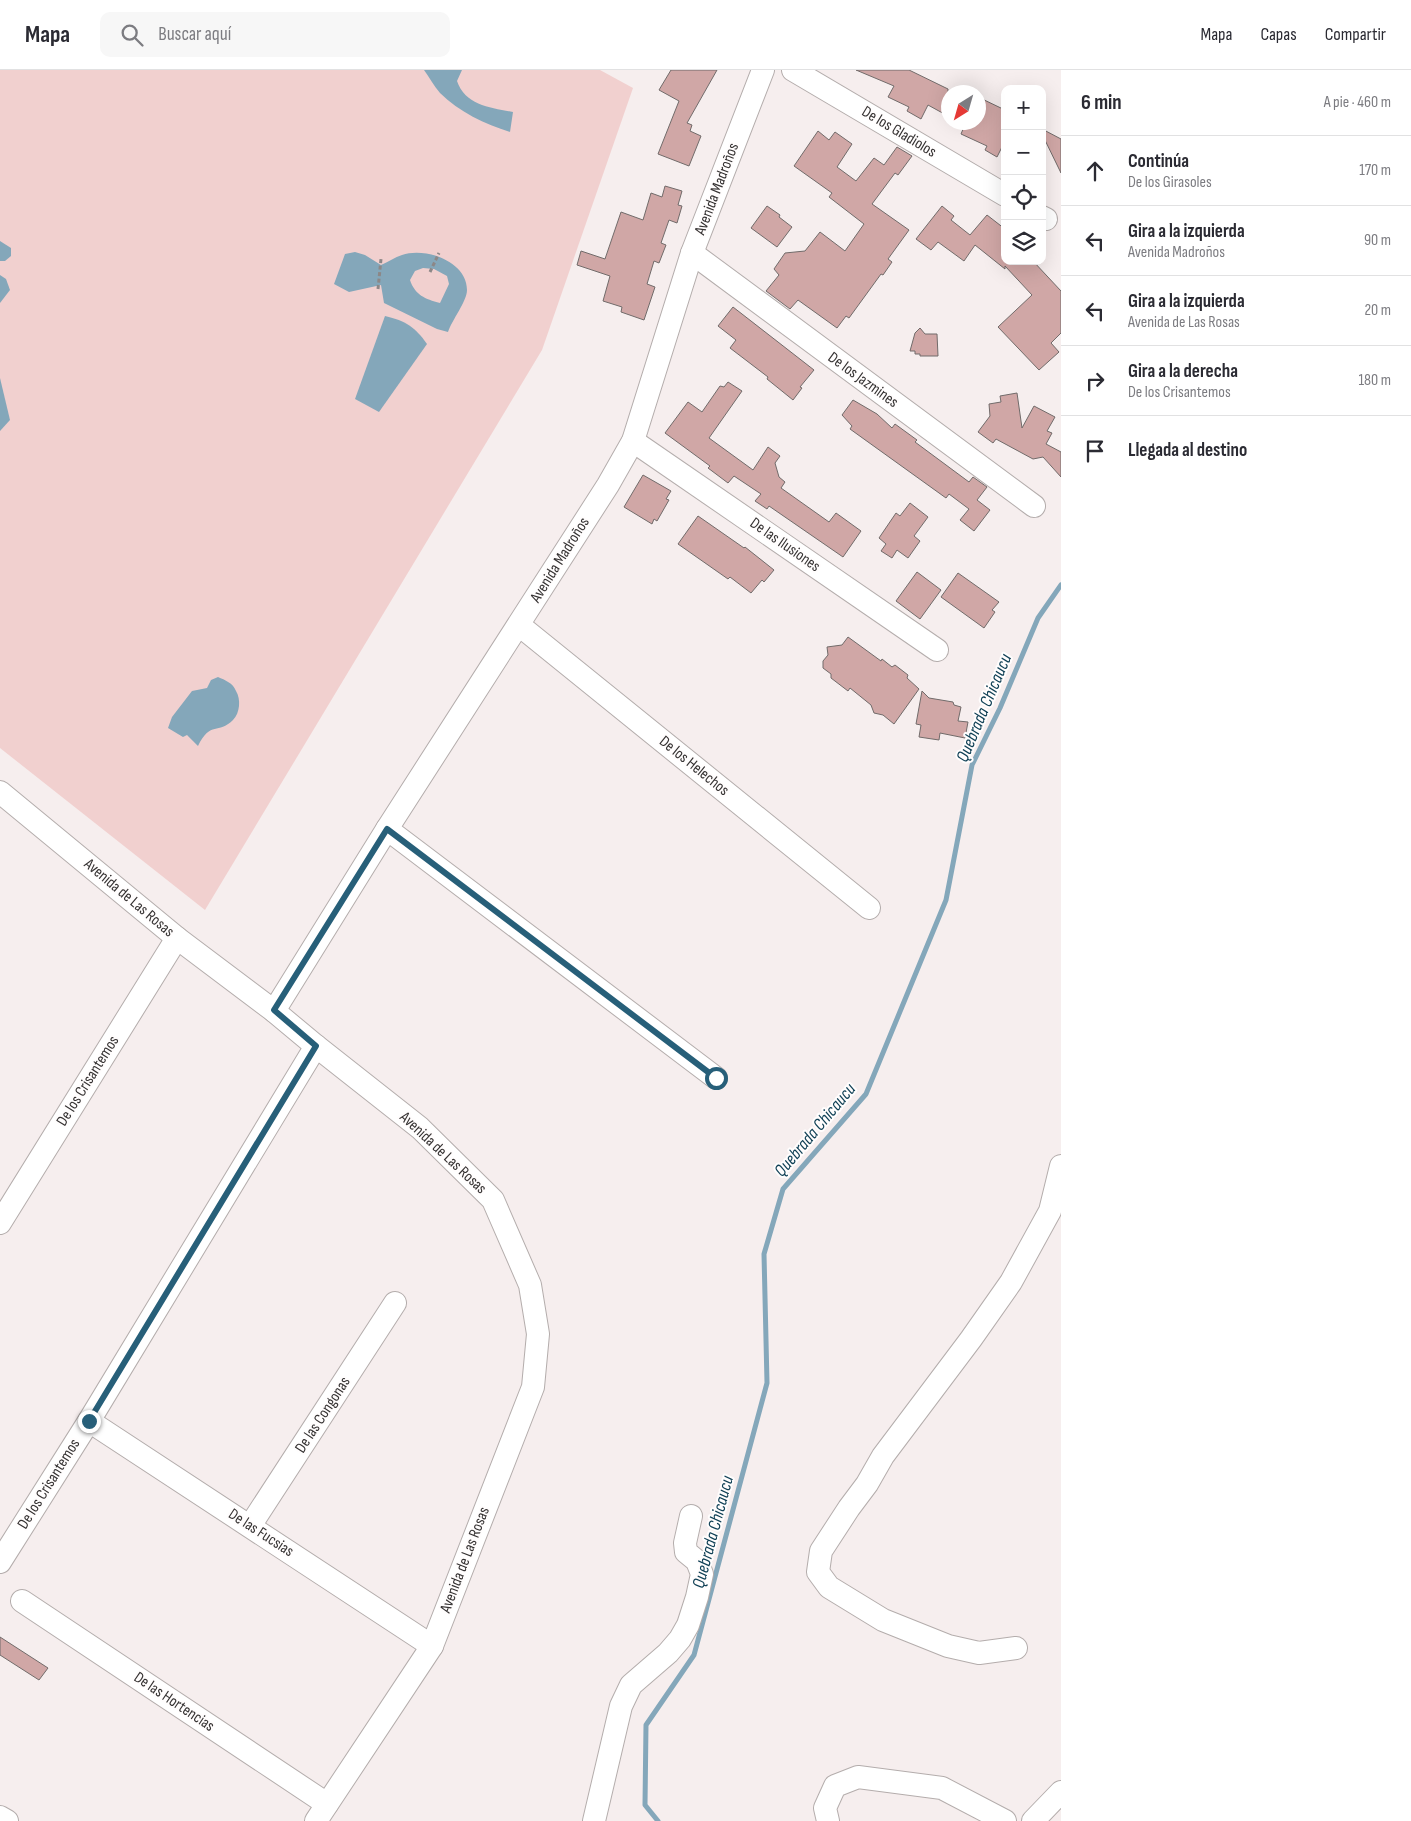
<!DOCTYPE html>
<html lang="es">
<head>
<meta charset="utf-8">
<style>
	:root { --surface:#fff; --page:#f7f7f7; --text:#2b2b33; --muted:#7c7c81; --line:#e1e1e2 }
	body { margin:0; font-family:"Sofia Sans Condensed",sans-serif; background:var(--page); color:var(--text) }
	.controls { position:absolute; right:15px; top:15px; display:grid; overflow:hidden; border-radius:10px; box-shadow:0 5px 20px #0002 }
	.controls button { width:45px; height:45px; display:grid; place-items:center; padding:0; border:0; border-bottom:1px solid var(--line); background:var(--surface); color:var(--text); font:25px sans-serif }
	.compass { position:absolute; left:941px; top:15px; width:45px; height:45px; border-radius:50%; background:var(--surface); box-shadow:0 5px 20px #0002; rotate:217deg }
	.stop { position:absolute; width:15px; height:15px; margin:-11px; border:4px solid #275f79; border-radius:50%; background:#fff }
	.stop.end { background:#275f79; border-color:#fff; box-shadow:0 1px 5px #0008 }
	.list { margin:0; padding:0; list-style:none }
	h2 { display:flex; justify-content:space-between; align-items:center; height:65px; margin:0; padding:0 20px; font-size:21px }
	h2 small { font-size:16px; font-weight:400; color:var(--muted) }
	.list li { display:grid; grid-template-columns:32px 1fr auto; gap:15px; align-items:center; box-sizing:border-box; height:70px; padding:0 20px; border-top:1px solid var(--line) }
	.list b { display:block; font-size:19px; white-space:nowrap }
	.list p { margin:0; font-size:16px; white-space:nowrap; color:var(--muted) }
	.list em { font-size:16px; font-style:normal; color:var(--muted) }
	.icon { flex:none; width:28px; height:28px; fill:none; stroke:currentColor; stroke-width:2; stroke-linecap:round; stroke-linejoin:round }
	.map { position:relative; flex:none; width:1061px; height:1751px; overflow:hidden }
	header { display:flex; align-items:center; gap:30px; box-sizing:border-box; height:70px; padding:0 25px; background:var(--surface); border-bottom:1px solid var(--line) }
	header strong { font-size:24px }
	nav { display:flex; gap:28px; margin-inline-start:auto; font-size:18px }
	.search { width:350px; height:45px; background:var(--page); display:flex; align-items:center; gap:12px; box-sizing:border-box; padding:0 18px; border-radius:10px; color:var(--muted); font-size:19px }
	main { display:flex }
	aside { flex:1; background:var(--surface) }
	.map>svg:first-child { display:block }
	.green { fill:#f1d0cf }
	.water { fill:#84a7ba; fill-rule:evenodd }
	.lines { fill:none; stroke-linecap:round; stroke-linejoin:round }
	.stream { stroke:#84a7ba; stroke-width:5 }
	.building { fill:#d0a7a6; stroke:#716b6a }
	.minor-casing { stroke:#b4adac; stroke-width:24 }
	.path { stroke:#8c8787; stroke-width:3; stroke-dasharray:4 2.5; stroke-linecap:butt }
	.minor { stroke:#fff; stroke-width:22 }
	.route { stroke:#275f79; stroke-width:6 }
	.labels { text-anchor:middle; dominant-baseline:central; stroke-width:4; stroke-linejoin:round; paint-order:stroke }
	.street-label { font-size:16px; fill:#353232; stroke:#fffdfd }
	.water-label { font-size:18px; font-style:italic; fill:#114156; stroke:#fffdfd }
</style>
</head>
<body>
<header>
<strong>Mapa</strong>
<div class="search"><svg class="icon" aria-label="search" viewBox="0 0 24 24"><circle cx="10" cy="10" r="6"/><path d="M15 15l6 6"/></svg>Buscar aquí</div>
<nav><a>Mapa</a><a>Capas</a><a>Compartir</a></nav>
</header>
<main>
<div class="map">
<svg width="1061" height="1751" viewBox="0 0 1061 1751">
	<rect width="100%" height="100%" fill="#f6eeee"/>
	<path class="green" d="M0,0H600L633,18L542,280L205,840L0,678Z"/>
	<g class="water">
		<path d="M424,0H462L457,11C465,35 491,38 513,42L510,62C485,54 459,42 440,23C434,16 429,7 424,0Z"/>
		<path d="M0,171L11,178V186L5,191H0Z"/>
		<path d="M355,182L365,185L381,195C388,192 395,187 402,185C425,177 467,191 467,220C467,231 452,250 448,262L437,259L384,233L381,215L349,222L334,214L345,184ZM423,198L434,199L447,206L449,214L440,233C425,229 415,225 410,210L415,201Z"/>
		<path d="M0,205L6,209L10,220L0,233Z"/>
		<path d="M385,246C406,251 415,257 427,274L379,342L355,329Z"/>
		<path d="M0,308L10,350L0,361Z"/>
		<path d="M218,607C225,610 233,613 236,621C241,629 240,643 233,650C218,665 211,650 198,676L187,665L183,667L168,658L172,647L192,621L207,618L211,610Z"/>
	</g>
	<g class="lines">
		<path class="stream" d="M658,1751L645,1735L646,1655L694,1585L767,1313L764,1184L783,1119L866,1024L946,830L972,695L1000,638L1038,548L1061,515"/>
	</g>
	<g class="building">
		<path d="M671,0H717L687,53L692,55L690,61L701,66L689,96L658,84L679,31L659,20Z"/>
		<path d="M856,0H909L948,19V46L928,35L921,49L907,41L909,37L888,27L894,16Z"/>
		<path d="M978,27L1005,40V71L997,87L985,80L987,76L961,64L966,52H978Z"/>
		<path d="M1042,59L1061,69V103L1042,64Z"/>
		<path d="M818,61L829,70L835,62L852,74L837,97L856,111L874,88L884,95L897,77L912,86L898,105L895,103L872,134L909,160L888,189L892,192L883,205L881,204L849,248L846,246L837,258L798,230L790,239L766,221L779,205L774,199L785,183L805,181L820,162L845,181L864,154L829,127L832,123L794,96Z"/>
		<path d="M665,116L682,121L678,135L682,136L677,153L669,150L661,173L666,175L659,193L654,191L647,214L655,217L644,250L621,242L622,237L603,231L610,206L577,195L581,181L605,189L621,142L643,150L651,123L662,127Z"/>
		<path d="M767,136L780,145L779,147L792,157L777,177L751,158Z"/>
		<path d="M942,136L954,146L951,150L970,165L987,145L1005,159V191H1033L1061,221V263L1051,273L1059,282L1039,300L998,257L1032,225L1005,196V199L975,175L964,191L938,172L931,180L916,169Z"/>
		<path d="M733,237L814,300L800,317L802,318L793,330L767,309L768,307L730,278L736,270L718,256Z"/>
		<path d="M920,258L925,264H937L938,286H920V284H915V281H910L915,263Z"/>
		<path d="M728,312L742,321L709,368L753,400L768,377L780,386L775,393L779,407L785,412L781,418L829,452L836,443L861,461L843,487L769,436L767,439L755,431L761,424L734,406L728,413L708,398L710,396L665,363L688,332L702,342L720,316L724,317Z"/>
		<path d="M1017,323L1022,358L1034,336L1055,347L1047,361L1052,363L1046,374L1061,382V407L1043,387L1033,389L996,369L993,373L978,362L990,346L989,334L1001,332L1000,326Z"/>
		<path d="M853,330L877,344L892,358L895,354L917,370L915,372L969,412L973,407L987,417L977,430L990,440L974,461L960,450L969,439L949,424L946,428L850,359L852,356L842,345Z"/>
		<path d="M643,405L671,421L666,429L669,430L657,451L654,449L652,454L624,437Z"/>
		<path d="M910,433L928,447L914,466L920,471L908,488L897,480L892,488L881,481L886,474L879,468L896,443L900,446Z"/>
		<path d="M698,446L744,478L745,477L774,500L764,512L762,510L751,523L730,507L728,509L678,474Z"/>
		<path d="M917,502L941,520L920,549L896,531Z"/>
		<path d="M958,503L999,532L992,540L995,542L984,558L941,527Z"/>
		<path d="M848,567L881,591L882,589L892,597L895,595L908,605L907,608L919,619L894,654L883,645L874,643L871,635L850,618L848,621L831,608V604L823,598V591L828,585L827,577L842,575Z"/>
		<path d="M922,621L929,628L953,632L954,635L961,637L958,651L968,652L965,668L940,663L939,670L919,667L921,655L916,654Z"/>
		<path d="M0,1567L48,1598L39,1610L0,1585Z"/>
	</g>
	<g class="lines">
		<g class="minor-casing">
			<g id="minor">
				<path d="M793,0L1005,125"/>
				<path d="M1042,147L1046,149"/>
				<path d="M692,183L1034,436"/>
				<path d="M633,371L937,580"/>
				<path d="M519,555L869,838"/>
				<path d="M0,722L177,868L274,941L316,976L420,1058L493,1130L530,1215L538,1264L533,1317L432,1576L316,1751"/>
				<path d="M387,759L716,1008"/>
				<path d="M274,941L387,759L608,415L633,371L692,183L763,0"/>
				<path d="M0,1153L177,868"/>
				<path d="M89,1351L432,1576"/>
				<path d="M250,1456L395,1233"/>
				<path d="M0,1492L89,1351L316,976"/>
				<path d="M22,1531L327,1734"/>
				<path d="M1016,1578L979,1583L948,1576L883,1550L829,1517L818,1502L821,1481L849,1438L867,1414L883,1386L971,1269L1011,1212L1050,1141L1061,1096"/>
				<path d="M0,1747L7,1751"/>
				<path d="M594,1751L621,1636L631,1615L668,1583L680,1569L688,1555L697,1527L702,1504L697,1491L686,1482L685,1473L691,1446"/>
				<path d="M828,1751L825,1738L835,1716L858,1707L942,1718L1005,1751"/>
				<path d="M1033,1751L1061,1722"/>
			</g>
		</g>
		<g class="path">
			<path d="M430,202L439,183"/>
			<path d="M378,219L381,189"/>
		</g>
		<use href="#minor" class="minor"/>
	</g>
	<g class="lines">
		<path class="route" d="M89,1351L316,976L274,940L387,759L716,1008"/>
	</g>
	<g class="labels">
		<g class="street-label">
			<text transform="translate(899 62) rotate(31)">De los Gladiolos</text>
			<text transform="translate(717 119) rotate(-69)">Avenida Madroños</text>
			<text transform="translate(863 310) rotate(36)">De los Jazmines</text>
			<text transform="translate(785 475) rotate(35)">De las Ilusiones</text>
			<text transform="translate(560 490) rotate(-58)">Avenida Madroños</text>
			<text transform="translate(694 696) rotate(39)">De los Helechos</text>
			<text transform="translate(129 828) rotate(40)">Avenida de Las Rosas</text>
			<text transform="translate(88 1011) rotate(-58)">De los Crisantemos</text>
			<text transform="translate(443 1083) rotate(43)">Avenida de Las Rosas</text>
			<text transform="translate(323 1345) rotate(-57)">De las Congonas</text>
			<text transform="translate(49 1414) rotate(-58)">De los Crisantemos</text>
			<text transform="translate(261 1463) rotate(33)">De las Fucsias</text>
			<text transform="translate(465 1490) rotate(-69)">Avenida de Las Rosas</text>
			<text transform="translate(174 1632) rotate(34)">De las Hortencias</text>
		</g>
		<g class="water-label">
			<text transform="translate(984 638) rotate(-67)">Quebrada Chicaucu</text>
			<text transform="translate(815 1060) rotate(-50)">Quebrada Chicaucu</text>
			<text transform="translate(713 1462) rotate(-75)">Quebrada Chicaucu</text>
		</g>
	</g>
</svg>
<div class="controls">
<button>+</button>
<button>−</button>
<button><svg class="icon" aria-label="locate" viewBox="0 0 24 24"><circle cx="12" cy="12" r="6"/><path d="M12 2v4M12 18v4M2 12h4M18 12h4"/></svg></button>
<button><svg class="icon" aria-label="layers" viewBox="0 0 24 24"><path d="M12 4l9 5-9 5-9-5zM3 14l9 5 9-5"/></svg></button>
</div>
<svg class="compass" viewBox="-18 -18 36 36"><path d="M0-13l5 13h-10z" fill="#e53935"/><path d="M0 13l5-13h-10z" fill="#7c7c81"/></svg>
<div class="stop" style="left:716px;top:1008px"></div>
<div class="stop end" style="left:89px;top:1351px"></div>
</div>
<aside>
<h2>6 min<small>A pie · 460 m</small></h2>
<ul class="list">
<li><svg class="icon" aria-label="ahead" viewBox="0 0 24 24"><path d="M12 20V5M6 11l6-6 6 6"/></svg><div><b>Continúa</b><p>De los Girasoles</p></div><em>170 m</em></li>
<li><svg class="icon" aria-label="left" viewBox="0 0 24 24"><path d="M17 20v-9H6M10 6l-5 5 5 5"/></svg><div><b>Gira a la izquierda</b><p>Avenida Madroños</p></div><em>90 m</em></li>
<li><svg class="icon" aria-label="left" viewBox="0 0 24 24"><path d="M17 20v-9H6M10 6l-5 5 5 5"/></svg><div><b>Gira a la izquierda</b><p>Avenida de Las Rosas</p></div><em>20 m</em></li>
<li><svg class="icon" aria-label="right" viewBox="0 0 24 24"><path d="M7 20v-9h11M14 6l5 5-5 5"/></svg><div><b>Gira a la derecha</b><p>De los Crisantemos</p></div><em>180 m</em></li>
<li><svg class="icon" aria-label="arrive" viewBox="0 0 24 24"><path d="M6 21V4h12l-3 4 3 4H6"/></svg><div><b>Llegada al destino</b></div></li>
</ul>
</aside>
</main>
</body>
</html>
